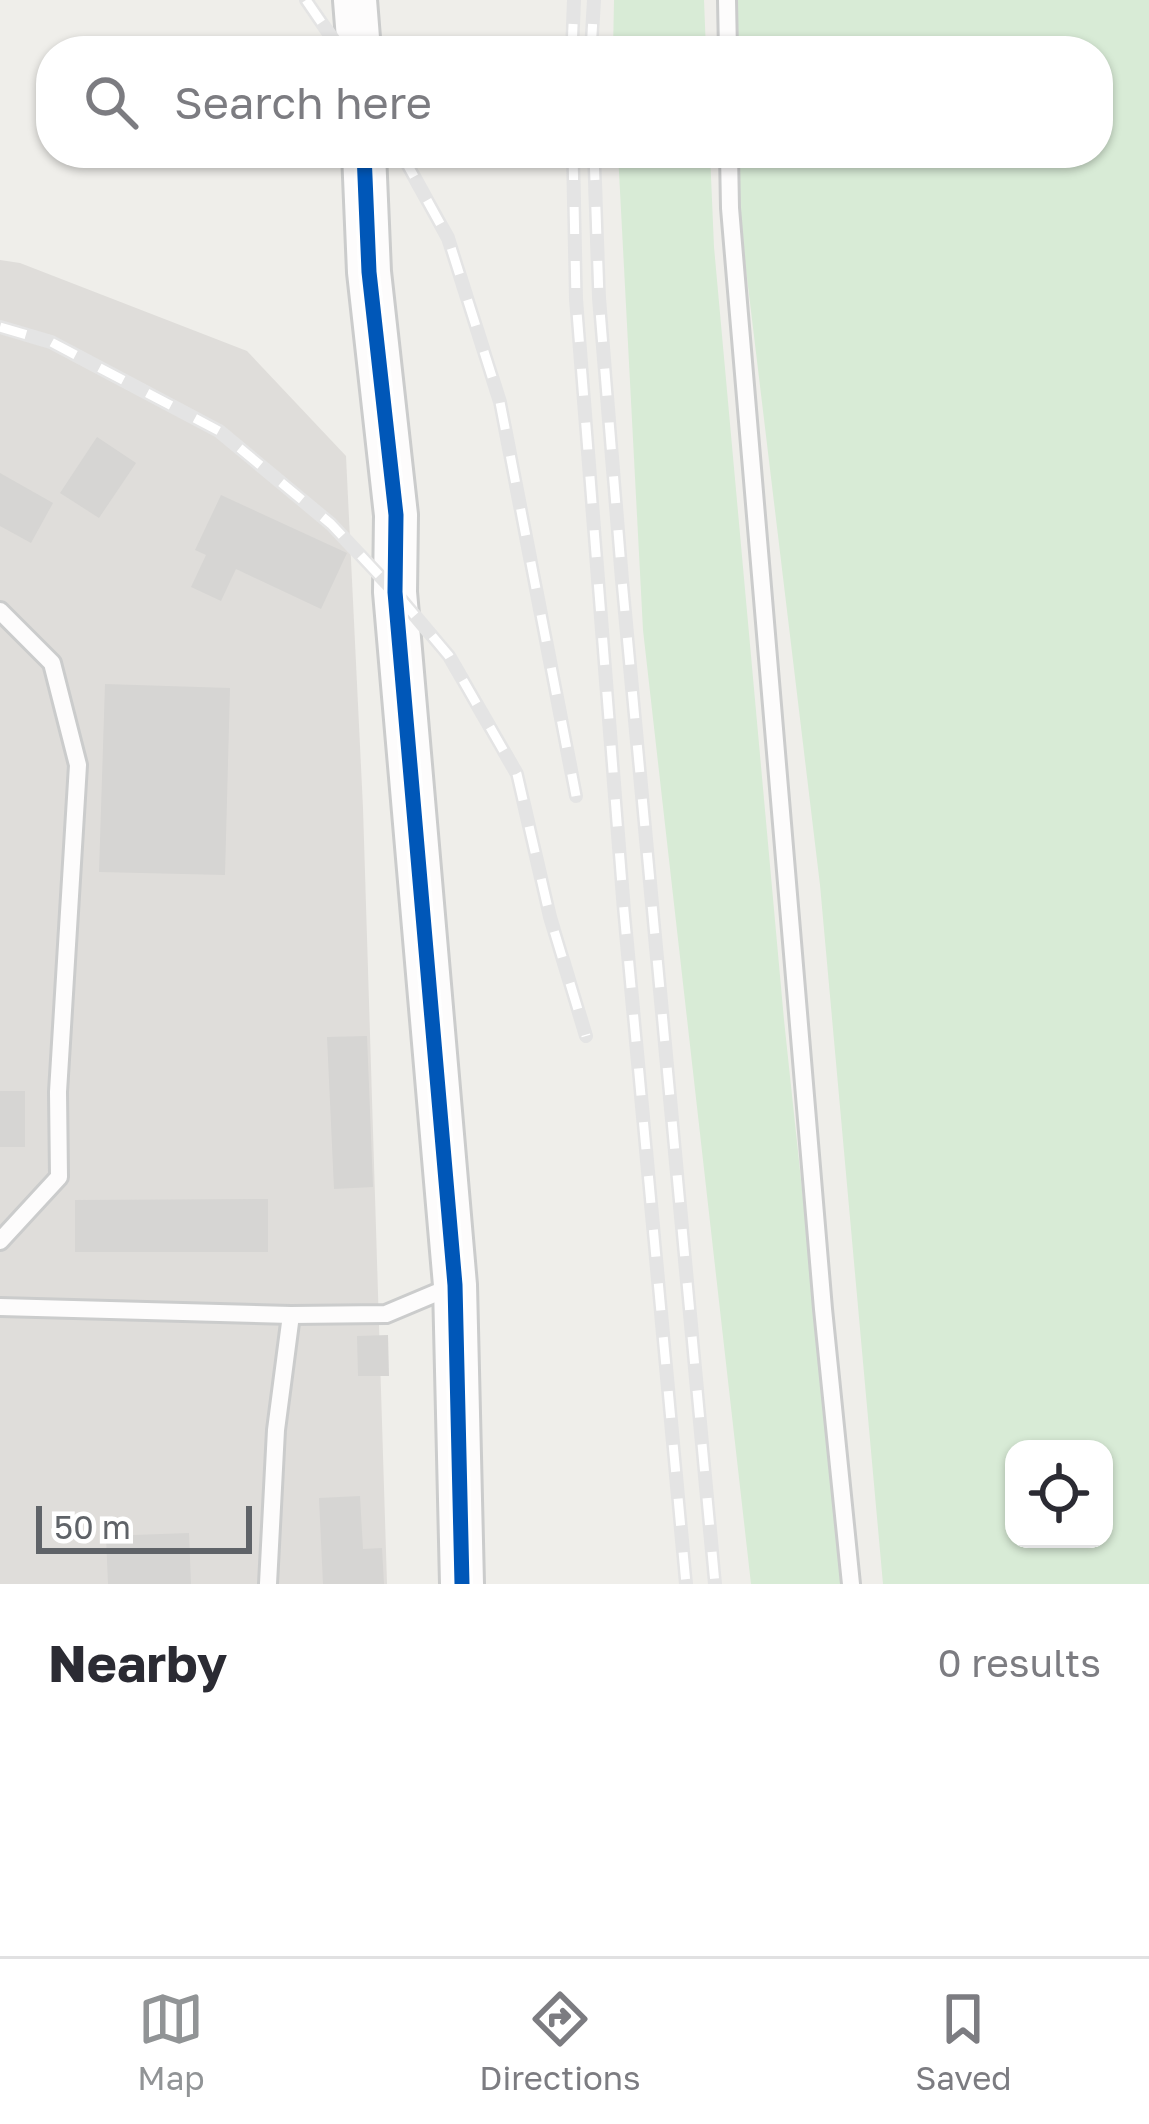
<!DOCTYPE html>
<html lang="en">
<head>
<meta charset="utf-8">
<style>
	:root { --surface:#fff; --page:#f7f7f7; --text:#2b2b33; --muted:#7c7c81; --line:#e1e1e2; --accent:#919496 }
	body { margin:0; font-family:"Golos Text",sans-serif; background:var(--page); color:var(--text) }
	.controls { position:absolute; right:36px; bottom:36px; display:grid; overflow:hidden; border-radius:24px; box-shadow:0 3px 9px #0004 }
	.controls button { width:108px; height:108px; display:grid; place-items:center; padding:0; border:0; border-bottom:3px solid var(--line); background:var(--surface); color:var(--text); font:60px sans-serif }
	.scale { position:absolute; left:36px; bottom:30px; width:216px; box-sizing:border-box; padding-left:12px; border:6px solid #5f6368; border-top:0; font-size:33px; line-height:42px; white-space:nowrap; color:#5f6368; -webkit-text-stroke:9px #fff; paint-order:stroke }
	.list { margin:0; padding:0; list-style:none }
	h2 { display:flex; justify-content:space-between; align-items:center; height:156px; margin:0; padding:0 48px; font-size:51px }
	h2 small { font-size:39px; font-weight:400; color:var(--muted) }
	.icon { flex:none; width:66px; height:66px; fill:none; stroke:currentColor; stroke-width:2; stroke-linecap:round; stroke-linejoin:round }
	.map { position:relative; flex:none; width:1149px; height:1584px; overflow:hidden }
	.search { position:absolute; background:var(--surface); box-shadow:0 3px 9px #0004; left:36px; right:36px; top:36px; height:132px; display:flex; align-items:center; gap:30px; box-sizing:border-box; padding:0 42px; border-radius:48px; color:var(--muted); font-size:45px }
	.sheet { height:372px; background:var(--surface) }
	nav { display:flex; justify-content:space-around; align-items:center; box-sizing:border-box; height:168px; border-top:3px solid var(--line); background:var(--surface); font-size:33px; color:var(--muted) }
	nav a { display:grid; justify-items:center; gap:6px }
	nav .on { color:var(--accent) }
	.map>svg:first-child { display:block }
	.industrial { fill:#dfddda }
	.green { fill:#d8ebd6; fill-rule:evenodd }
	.building { fill:#d6d5d3 }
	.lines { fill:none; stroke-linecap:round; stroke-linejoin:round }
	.service-casing { stroke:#cbcccc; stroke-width:22 }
	.tertiary-casing { stroke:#cbcccc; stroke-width:48 }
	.service { stroke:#fdfcfc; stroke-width:16 }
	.tertiary { stroke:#fdfcfc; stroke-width:42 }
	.rail-casing { stroke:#e4e4e4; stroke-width:14 }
	.rail { stroke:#fff; stroke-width:9; stroke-dasharray:27; stroke-linecap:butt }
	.cycleway-casing { stroke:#fff; stroke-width:22 }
	.cycleway { stroke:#0057b8; stroke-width:15 }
</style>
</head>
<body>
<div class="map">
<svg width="1149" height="1584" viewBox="0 0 1149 1584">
	<rect width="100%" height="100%" fill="#efeeea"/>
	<path class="industrial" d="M0,260L20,263L247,351L346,456L363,808L387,1584H0Z"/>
	<g class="green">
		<path d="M614,0H704L706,51H613Z"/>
		<path d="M738,0H1149V1584H883L820,885L732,153H1098V51H734ZM1014,1449H1104V1539H1014Z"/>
		<path d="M618,153H710L714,247L784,1020L844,1584H751L643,630Z"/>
	</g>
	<g class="building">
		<path d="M97,437L136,463L99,518L60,493Z"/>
		<path d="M0,473L53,503L31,543L0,526Z"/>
		<path d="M221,495L347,553L321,609L236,569L221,601L191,587L206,555L195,550Z"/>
		<path d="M105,684L230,688L225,875L99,872Z"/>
		<path d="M367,1036L373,1187L334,1189L327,1037Z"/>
		<rect x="0" y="1091" width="25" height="56"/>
		<path d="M268,1199V1252H75V1200Z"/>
		<path d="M388,1335L389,1376H358L357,1336Z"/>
		<path d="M360,1496L363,1549L382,1548L384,1584H323L319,1498Z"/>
		<path d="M189,1533L191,1584H108L106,1536Z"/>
	</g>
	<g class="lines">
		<g class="service-casing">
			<g id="service">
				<path d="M727,0L728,51"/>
				<path d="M729,153L730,208L823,1309L851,1584"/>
				<path d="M0,611L52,663L78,765L58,1092L59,1177L0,1241"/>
				<path d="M0,1307L291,1315L386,1314L455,1285"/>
				<path d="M268,1584L276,1430L291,1315"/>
			</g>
		</g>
		<g class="tertiary-casing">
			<g id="tertiary">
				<path d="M355,0L359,51"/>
				<path d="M364,153L369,272L396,515L395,592L455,1285L462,1584"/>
			</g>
		</g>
		<use href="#service" class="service"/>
		<use href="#tertiary" class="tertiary"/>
		<g class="rail-casing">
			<g id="rail">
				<path d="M306,0L341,51"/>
				<path d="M572,51L574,0"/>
				<path d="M591,51L594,0"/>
				<path d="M401,153L448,238L500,402L576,796"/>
				<path d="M573,153L576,299L624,911L686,1584"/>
				<path d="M594,153L599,298L622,580L715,1584"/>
				<path d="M0,327L51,342L219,431L331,524L395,592L449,656L517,774L550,917L586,1036"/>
			</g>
		</g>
		<use href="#rail" class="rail"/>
		<g class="cycleway-casing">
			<path id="cycleway" d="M364,153L369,272L396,515L395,592L455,1285L462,1584"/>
		</g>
		<use href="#cycleway" class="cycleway"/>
	</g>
</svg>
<div class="controls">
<button><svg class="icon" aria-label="locate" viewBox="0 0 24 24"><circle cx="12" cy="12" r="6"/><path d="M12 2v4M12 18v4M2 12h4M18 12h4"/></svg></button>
</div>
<div class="scale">50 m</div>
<div class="search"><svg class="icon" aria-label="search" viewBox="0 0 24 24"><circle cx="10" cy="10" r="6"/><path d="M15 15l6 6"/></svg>Search here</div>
</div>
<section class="sheet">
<h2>Nearby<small>0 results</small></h2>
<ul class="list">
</ul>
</section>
<nav>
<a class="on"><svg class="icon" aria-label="map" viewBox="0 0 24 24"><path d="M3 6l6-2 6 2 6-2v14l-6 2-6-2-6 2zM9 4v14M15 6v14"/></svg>Map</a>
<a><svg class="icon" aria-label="directions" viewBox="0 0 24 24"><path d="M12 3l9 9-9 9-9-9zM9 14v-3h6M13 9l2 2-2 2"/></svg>Directions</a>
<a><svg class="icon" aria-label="saved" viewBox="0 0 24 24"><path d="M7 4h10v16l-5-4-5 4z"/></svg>Saved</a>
</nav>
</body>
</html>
